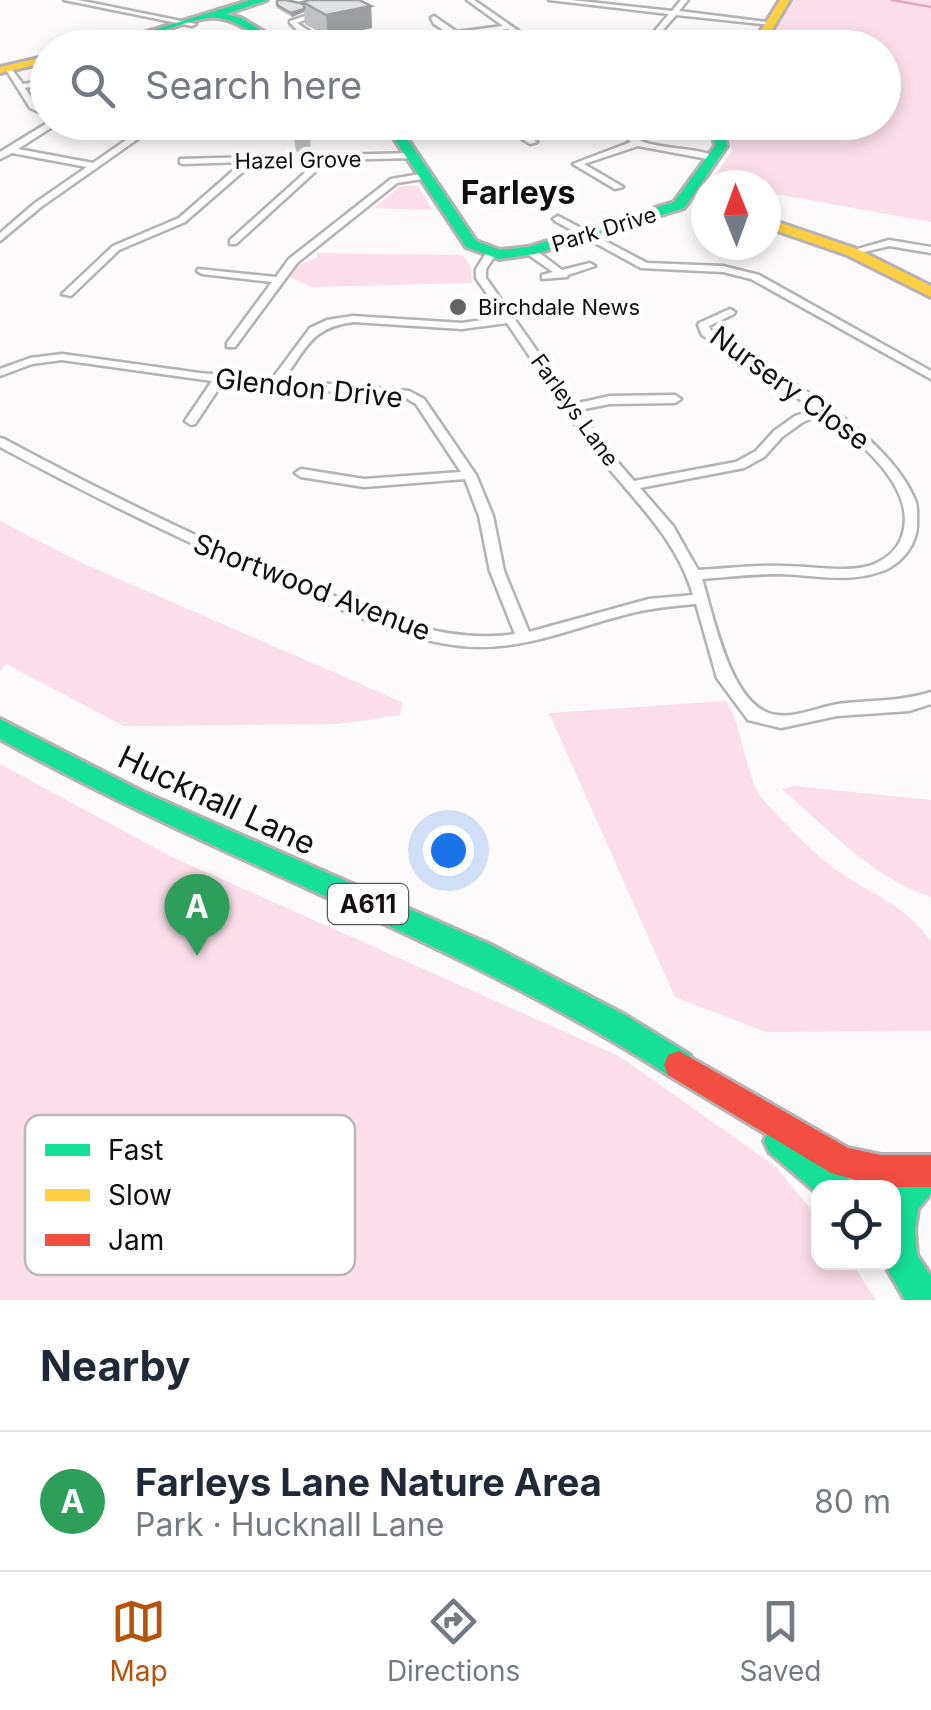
<!DOCTYPE html>
<html lang="en">
<head>
<meta charset="utf-8">
<style>
	:root { --surface:#fff; --page:#f2f2f3; --text:#1f2937; --muted:#747a83; --line:#e0e1e3; --accent:#b45309 }
	body { margin:0; font-family:Inter,sans-serif; background:var(--page); color:var(--text) }
	.controls { position:absolute; right:30px; bottom:30px; display:grid; overflow:hidden; border-radius:20px; box-shadow:0 5px 15px #0003 }
	.controls button { width:90px; height:90px; display:grid; place-items:center; padding:0; border:0; border-bottom:2px solid var(--line); background:var(--surface); color:var(--text); font:50px sans-serif }
	.compass { position:absolute; left:691px; top:170px; width:90px; height:90px; border-radius:50%; background:var(--surface); box-shadow:0 5px 15px #0003; rotate:359deg }
	.you { position:absolute; left:448px; top:850px; width:35px; height:35px; margin:-25px; border:8px solid #fff; border-radius:50%; background:#1a73e8; box-shadow:0 0 0 15px #1a73e833 }
	.badge { display:grid; place-items:center; width:65px; height:65px; border-radius:50%; background:var(--accent); color:#fff; font-size:32px; font-weight:700 }
	.pin { position:absolute; translate:-50% -82px; filter:drop-shadow(0 2px 5px #0008) }
	.pin::after { content:''; position:absolute; top:52px; width:35px; height:30px; background:inherit; clip-path:polygon(0 0,100% 0,50% 100%) }
	.list { margin:0; padding:0; list-style:none }
	h2 { display:flex; justify-content:space-between; align-items:center; height:130px; margin:0; padding:0 40px; font-size:42px }
	h2 small { font-size:32px; font-weight:400; color:var(--muted) }
	.list li { display:grid; grid-template-columns:65px 1fr auto; gap:30px; align-items:center; box-sizing:border-box; height:140px; padding:0 40px; border-top:2px solid var(--line) }
	.list b { display:block; font-size:38px; white-space:nowrap }
	.list p { margin:0; font-size:32px; white-space:nowrap; color:var(--muted) }
	.list em { font-size:32px; font-style:normal; color:var(--muted) }
	.icon { flex:none; width:55px; height:55px; fill:none; stroke:currentColor; stroke-width:2; stroke-linecap:round; stroke-linejoin:round }
	.map { position:relative; flex:none; width:931px; height:1300px; overflow:hidden }
	.search { position:absolute; background:var(--surface); box-shadow:0 5px 15px #0003; left:30px; right:30px; top:30px; height:110px; display:flex; align-items:center; gap:25px; box-sizing:border-box; padding:0 35px; border-radius:55px; color:var(--muted); font-size:38px }
	.sheet { height:270px; background:var(--surface) }
	nav { display:flex; justify-content:space-around; align-items:center; box-sizing:border-box; height:140px; border-top:2px solid var(--line); background:var(--surface); font-size:28px; color:var(--muted) }
	nav a { display:grid; justify-items:center; gap:5px }
	nav .on { color:var(--accent) }
	.map>svg:first-child { display:block }
	.green { fill:#fbdee9 }
	.lines { fill:none; stroke-linecap:round; stroke-linejoin:round }
	.stream { stroke:#e4a5bf; stroke-width:2.5 }
	.street-casing { stroke:#b6b1b3; stroke-width:5 }
	.fast-casing { stroke:#b6b1b3; stroke-width:6 }
	.slow-casing { stroke:#b6b1b3; stroke-width:6 }
	.jam-casing { stroke:#b6b1b3; stroke-width:6 }
	.street { fill:#fffefe; fill-rule:evenodd }
	.fast { fill:#16e098; fill-rule:evenodd }
	.slow { fill:#ffcf43; fill-rule:evenodd }
	.jam { fill:#f24e42; fill-rule:evenodd }
	.wall { fill:#c0c2c4 }
	.shaded-wall { fill:#9c9ea0 }
	.building { fill:#dfe2e4; stroke:#9c9ea0; stroke-width:2.5 }
	.poi-dot { fill:#666163; stroke:#fff; stroke-width:4 }
	.labels { text-anchor:middle; dominant-baseline:central; stroke-width:10; stroke-linejoin:round; paint-order:stroke }
	.far-street-label { font-size:22px; fill:#150e11; stroke:#fff }
	.far-poi-label { font-size:22px; fill:#150e11; stroke:#fff; text-anchor:start }
	.shield { fill:#fff; stroke:#5b5658; stroke-width:2.5 }
	.shield-label { font-size:25px; font-weight:bold; fill:#150e11 }
	.street-label { font-size:28px; fill:#150e11; stroke:#fff }
	.far-district-label { font-size:32px; font-weight:bold; fill:#150e11; stroke:#fff }
	.near-street-label { font-size:32px; fill:#150e11; stroke:#fff }
	.key { fill:#fff; stroke:#b9b7b8; stroke-width:2.5 }
	.key-label { font-size:28px; fill:#150e11 }
</style>
</head>
<body>
<div class="map">
<svg width="931" height="1300" viewBox="0 0 931 1300">
	<rect width="100%" height="100%" fill="#fcfafb"/>
	<g class="green">
		<path d="M791,0H931V222L770,193L766,198V185H709L732,151L727,123L884,122V48L762,47Z"/>
		<path d="M417,185L433,210L374,208L401,186Z"/>
		<path d="M317,253L463,255L471,267L472,283L312,287L288,276L298,265L317,258Z"/>
		<path d="M0,521L82,563L402,702L400,715L338,724L124,726L6,664L0,671Z"/>
		<path d="M726,701C745,730 744,779 765,802C787,825 813,854 839,872C871,894 909,907 931,942V1031L766,1032L675,997L549,713Z"/>
		<path d="M0,764L170,856L619,1056L775,1166L818,1218V1262L852,1263L876,1300H0Z"/>
		<path d="M794,786L931,800V897C874,879 827,828 782,789Z"/>
	</g>
	<g class="lines">
		<path class="stream" d="M892,0L931,7"/>
		<g class="street-casing">
			<g id="street">
				<path d="M64,0H78L196,24L192,26Z"/>
				<path d="M467,0H474L543,48H534L508,29L462,36L480,48H471L434,24L431,18L434,16L457,32L503,26Z"/>
				<path d="M549,0H571L672,11L681,0H688L679,11L775,23L771,25L676,15L647,48H640L669,14Z"/>
				<path d="M318,12L323,13L297,23L312,33L311,41L279,47V43L305,38L290,23V21Z"/>
				<path d="M162,37H165L179,48H170L159,41Z"/>
				<path d="M273,38L276,42L250,48H236Z"/>
				<path d="M379,39L398,46V48H388L376,43Z"/>
				<path d="M9,66L23,84L48,80V84L25,88L36,104L48,110V116L30,108L5,68Z"/>
				<path d="M49,122H60L18,149L93,163L152,122H162L41,207L0,241V233L35,203L87,167L12,153L0,159V152Z"/>
				<path d="M245,122L355,124L394,122L395,124L391,126L355,130L296,124L248,126Z"/>
				<path d="M495,122H506L537,142L530,144Z"/>
				<path d="M599,122C626,122 625,135 644,142C667,150 695,147 717,157L713,160L638,146L584,164L623,187L615,189L573,164L631,142L620,132Z"/>
				<path d="M414,153L418,156L417,158L328,160L236,244H230V240L318,161L254,162L185,222L119,250L71,296L62,294L113,246L179,218L243,162L183,164L180,163V159Z"/>
				<path d="M426,173L430,176L429,178L397,183L297,263L235,347H227V343L272,282L202,274L197,271L198,269L276,277L289,259L391,179Z"/>
				<path d="M558,216L647,263L723,266L759,275L931,371V379L751,279L723,272L641,268L555,221L553,219Z"/>
				<path d="M889,240L931,247V253L889,246L852,255L847,252Z"/>
				<path d="M526,249H534L562,270L590,263L595,266L568,275L567,277L542,279V275L553,272L526,253Z"/>
				<path d="M491,251L496,254L486,269V278L574,404L610,396L675,395L681,399L675,403L610,404L579,410L602,444L634,481L736,462L756,451L774,431L795,416L814,409L702,335L698,325L699,323L730,309L735,312L734,314L709,326L711,331C772,370 887,431 915,500C918,507 917,515 917,522C918,543 903,562 885,570C851,584 814,575 779,574C753,574 728,577 702,579C714,617 731,710 777,715C796,718 819,707 838,704C870,700 899,702 931,692V704L909,711L837,716L781,728L748,720L717,678L696,604C673,606 650,608 628,614C579,626 533,647 481,647C418,647 358,616 301,592C198,548 98,500 0,447V438L4,439C97,489 191,535 288,576C360,606 434,646 515,634L490,571L479,516L465,479L364,487L301,477L295,473L301,469L364,479L461,472L416,404L406,398L223,382L195,424L191,425L185,421L212,381L62,360L32,364L0,376V369L30,358L62,354L200,373L272,379L310,328L327,320L353,316L462,323L503,317L476,278V269L487,252ZM353,322L462,329L507,323C536,365 563,409 594,450C630,497 676,536 693,595L649,599L529,632L504,571L493,516L476,475L424,399L409,391L283,380C307,348 310,328 353,322ZM822,414C856,438 919,488 902,536C897,551 884,561 869,566C842,573 812,566 784,566C755,565 727,568 698,570L673,526L640,488L744,468L764,457L782,437L803,422Z"/>
			</g>
		</g>
		<g class="fast-casing">
			<g id="fast">
				<path d="M251,0H267L226,14L241,18L291,48C263,48 246,21 218,18C189,15 132,48 94,48Z"/>
				<path d="M383,122H396L476,241L500,250L528,247L674,202L715,146L711,122H723L727,146L684,208L535,254L499,259L466,247Z"/>
				<path d="M0,719L143,792L491,945L625,1015L690,1055L694,1065L690,1075L679,1079L668,1075C455,939 220,861 0,739Z"/>
				<path d="M780,1126L791,1130L848,1176L852,1188H818V1194L769,1152L764,1141L769,1130Z"/>
				<path d="M931,1156V1193L918,1209L915,1230L917,1255L931,1276V1300H905L883,1262H894C894,1218 881,1176 931,1156Z"/>
			</g>
		</g>
		<g class="slow-casing">
			<g id="slow">
				<path d="M780,0H790L761,48H750Z"/>
				<path d="M48,56V62L0,73V67Z"/>
				<path d="M766,218L857,249L931,286V297L847,255L766,227Z"/>
			</g>
		</g>
		<g class="jam-casing">
			<path id="jam" d="M679,1051L848,1148L881,1155H931V1187H881L831,1173L668,1075L664,1065L668,1055Z"/>
		</g>
		<use href="#street" class="street"/>
		<use href="#fast" class="fast"/>
		<use href="#slow" class="slow"/>
		<use href="#jam" class="jam"/>
	</g>
	<g class="wall">
		<path d="M277,0L304,4L303,2L371,6L372,28L328,37L305,24L304,12L292,17L277,8Z"/>
		<path d="M309,122L311,152H296L294,135Z"/>
	</g>
	<g class="shaded-wall">
		<path d="M371,6L372,28L328,37L326,15Z"/>
		<path d="M304,9V12L292,17L291,13Z"/>
	</g>
	<g class="building">
		<path d="M277,0H286L304,4V9L291,13L277,5Z"/>
		<path d="M309,0H359L371,6L326,15L303,2Z"/>
		<path d="M295,122H309L310,134L294,135Z"/>
	</g>
	<circle class="poi-dot" cx="458" cy="307" r="10"/>
	<g class="labels">
		<g class="far-street-label">
			<text transform="translate(298 160) rotate(-1)">Hazel Grove</text>
			<text transform="translate(604 229) rotate(-17)">Park Drive</text>
			<text transform="translate(575 410) rotate(54)">Farleys Lane</text>
		</g>
		<g class="far-poi-label">
			<text x="478" y="307">Birchdale News</text>
		</g>
		<rect class="shield" x="328" y="884" width="80" height="40" rx="8"/>
		<g class="shield-label">
			<text x="368" y="904">A611</text>
		</g>
		<g class="street-label">
			<text transform="translate(309 388) rotate(6)">Glendon Drive</text>
			<text transform="translate(790 388) rotate(36)">Nursery Close</text>
			<text transform="translate(312 587) rotate(21)">Shortwood Avenue</text>
		</g>
		<g class="far-district-label">
			<text x="518" y="192">Farleys</text>
		</g>
		<g class="near-street-label">
			<text transform="translate(217 800) rotate(25)">Hucknall Lane</text>
		</g>
	</g>
	<rect x="25" y="1115" width="330" height="160" rx="15" class="key"/>
	<rect x="45" y="1144" width="45" height="12" fill="#16e098"/>
	<rect x="45" y="1189" width="45" height="12" fill="#ffcf43"/>
	<rect x="45" y="1234" width="45" height="12" fill="#f24e42"/>
	<g class="key-label">
		<text x="108" y="1160">Fast</text>
		<text x="108" y="1205">Slow</text>
		<text x="108" y="1250">Jam</text>
	</g>
</svg>
<div class="controls">
<button><svg class="icon" aria-label="locate" viewBox="0 0 24 24"><circle cx="12" cy="12" r="6"/><path d="M12 2v4M12 18v4M2 12h4M18 12h4"/></svg></button>
</div>
<svg class="compass" viewBox="-18 -18 36 36"><path d="M0-13l5 13h-10z" fill="#e53935"/><path d="M0 13l5-13h-10z" fill="#747a83"/></svg>
<div class="you"></div>
<div class="pin badge" style="left:197px;top:956px;background:#2e9e5b">A</div>
<div class="search"><svg class="icon" aria-label="search" viewBox="0 0 24 24"><circle cx="10" cy="10" r="6"/><path d="M15 15l6 6"/></svg>Search here</div>
</div>
<section class="sheet">
<h2>Nearby<small></small></h2>
<ul class="list">
<li><span class="badge" style="background:#2e9e5b">A</span><div><b>Farleys Lane Nature Area</b><p>Park · Hucknall Lane</p></div><em>80 m</em></li>
</ul>
</section>
<nav>
<a class="on"><svg class="icon" aria-label="map" viewBox="0 0 24 24"><path d="M3 6l6-2 6 2 6-2v14l-6 2-6-2-6 2zM9 4v14M15 6v14"/></svg>Map</a>
<a><svg class="icon" aria-label="directions" viewBox="0 0 24 24"><path d="M12 3l9 9-9 9-9-9zM9 14v-3h6M13 9l2 2-2 2"/></svg>Directions</a>
<a><svg class="icon" aria-label="saved" viewBox="0 0 24 24"><path d="M7 4h10v16l-5-4-5 4z"/></svg>Saved</a>
</nav>
</body>
</html>
